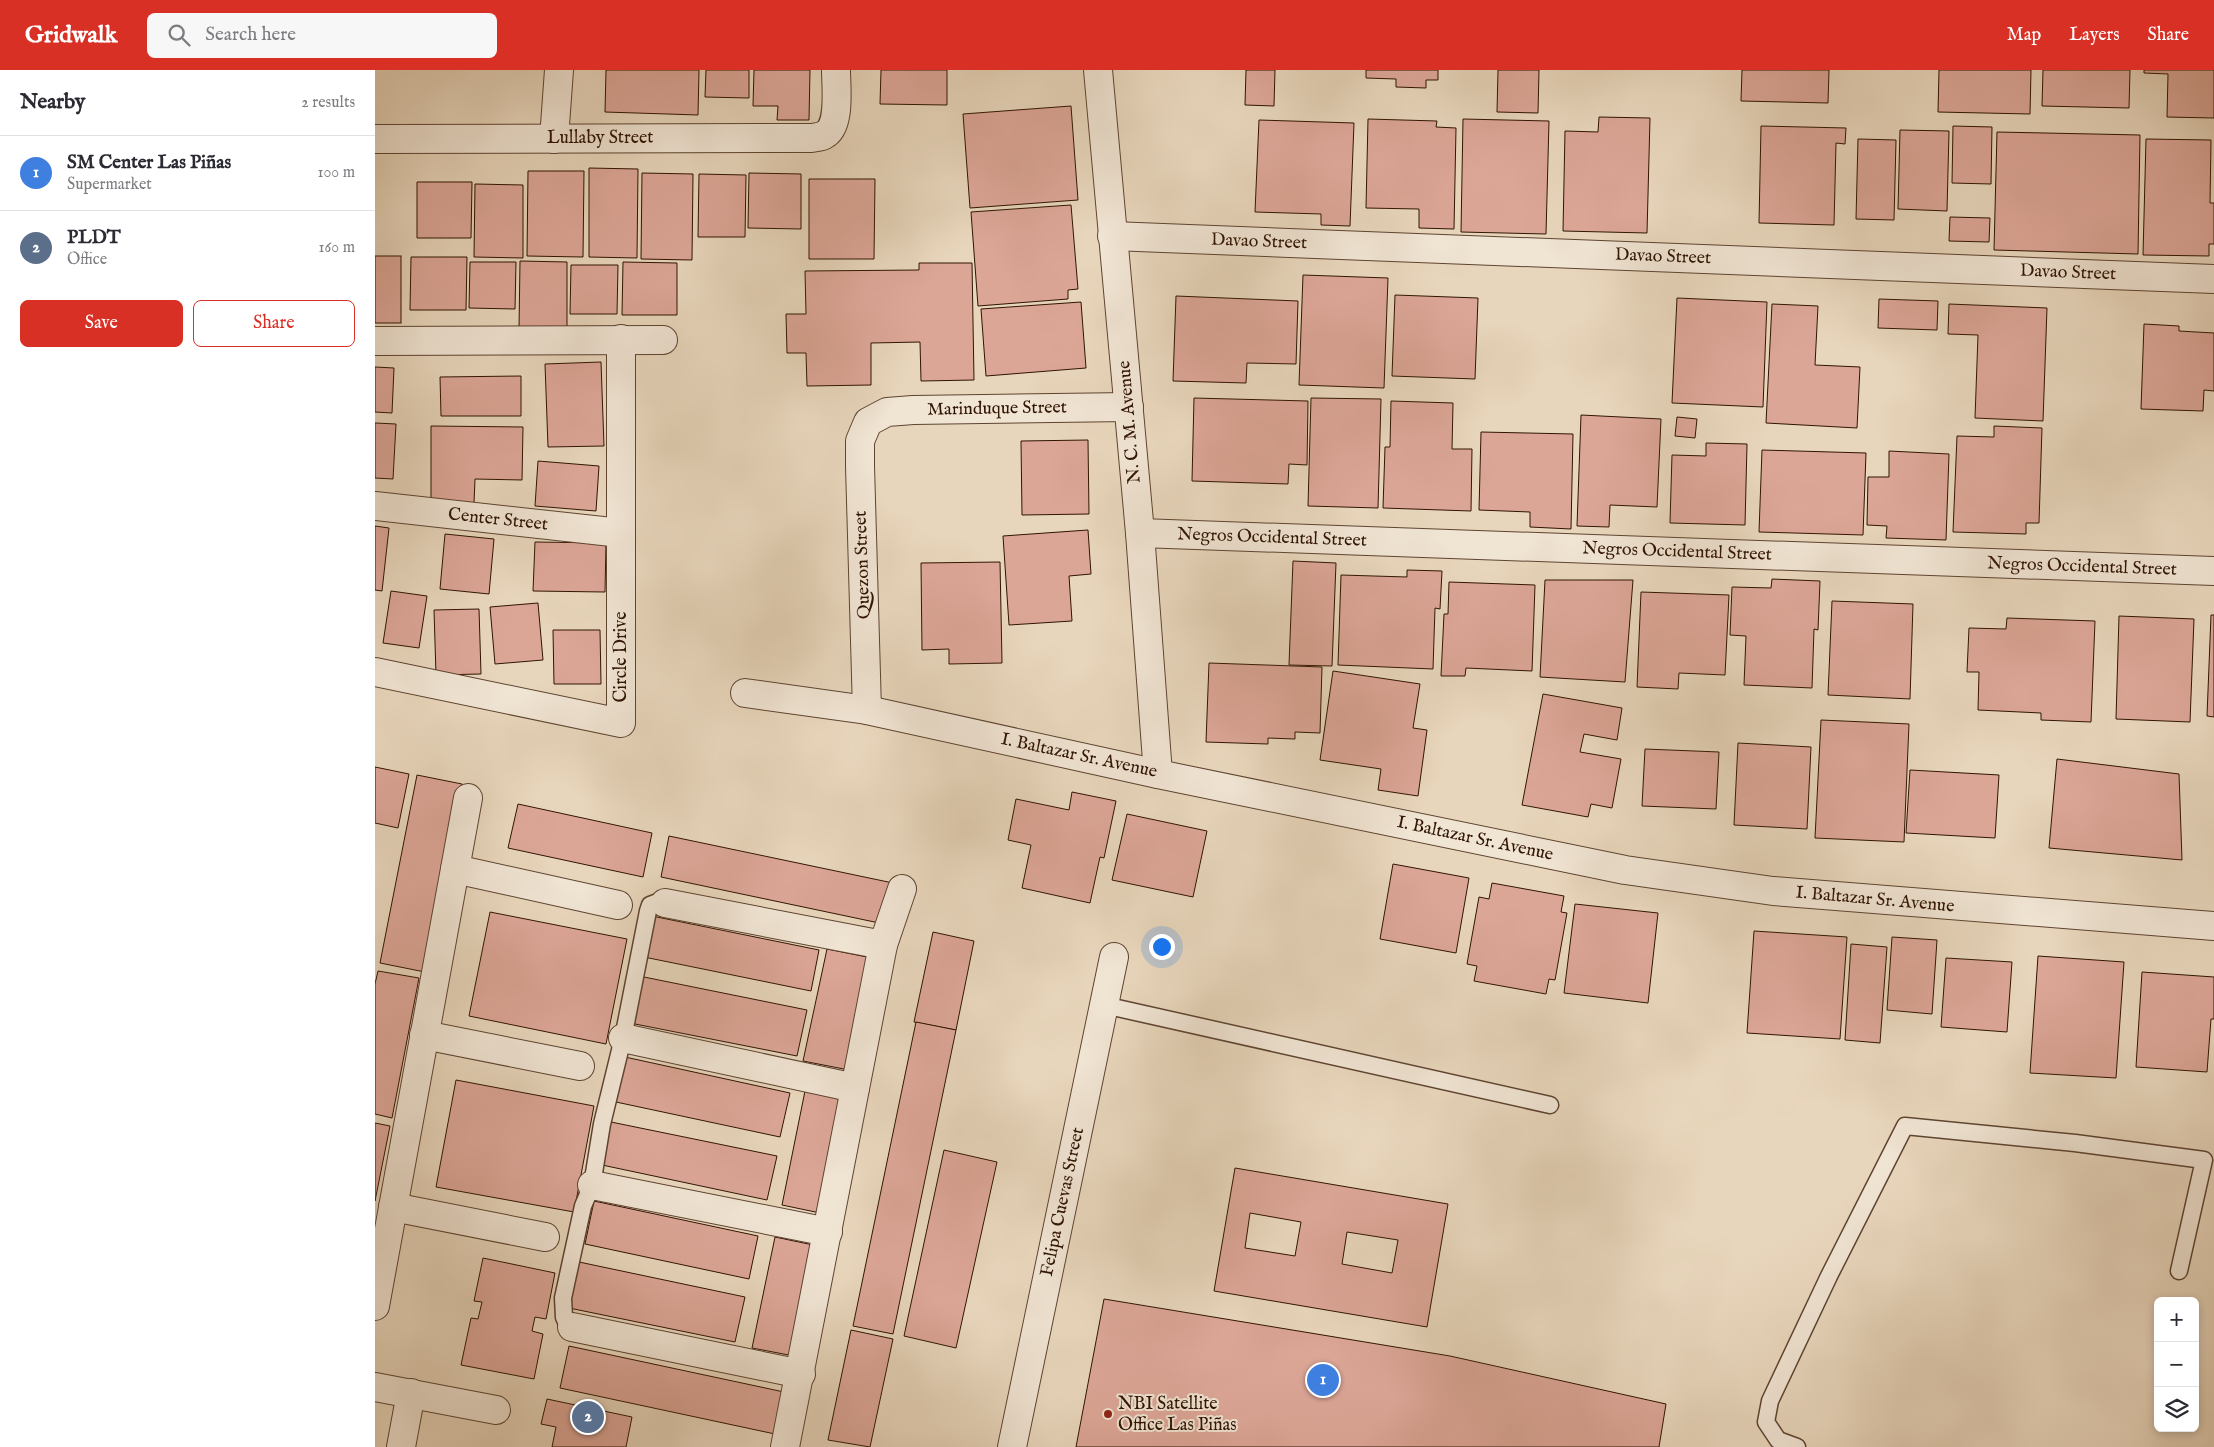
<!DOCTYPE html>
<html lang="en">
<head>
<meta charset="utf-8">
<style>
	:root { --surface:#fff; --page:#f7f7f7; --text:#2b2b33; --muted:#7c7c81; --line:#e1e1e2; --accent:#d93025 }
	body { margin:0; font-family:"IM FELL English",serif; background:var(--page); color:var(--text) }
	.controls { position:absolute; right:15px; bottom:15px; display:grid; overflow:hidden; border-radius:8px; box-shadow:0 2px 8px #0003 }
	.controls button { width:45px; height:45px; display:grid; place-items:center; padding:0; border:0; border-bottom:1px solid var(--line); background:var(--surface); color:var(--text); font:25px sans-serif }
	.you { position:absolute; left:786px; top:876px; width:18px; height:18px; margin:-12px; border:4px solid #fff; border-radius:50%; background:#1a73e8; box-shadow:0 0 0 8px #1a73e833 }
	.badge { display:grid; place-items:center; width:32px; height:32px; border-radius:50%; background:var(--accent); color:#fff; font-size:16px; font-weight:700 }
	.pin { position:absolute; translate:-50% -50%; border:2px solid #fff; box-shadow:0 1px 5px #0006 }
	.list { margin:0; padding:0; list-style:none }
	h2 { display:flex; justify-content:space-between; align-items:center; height:65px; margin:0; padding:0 20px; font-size:21px }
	h2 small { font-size:16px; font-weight:400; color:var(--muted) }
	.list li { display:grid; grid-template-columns:32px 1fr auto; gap:15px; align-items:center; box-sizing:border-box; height:75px; padding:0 20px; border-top:1px solid var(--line) }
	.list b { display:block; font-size:19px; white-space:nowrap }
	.list p { margin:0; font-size:16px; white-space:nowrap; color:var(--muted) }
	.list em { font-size:16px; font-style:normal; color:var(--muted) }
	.actions { display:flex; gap:10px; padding:15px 20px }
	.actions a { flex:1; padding:11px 0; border:1px solid var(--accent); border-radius:8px; text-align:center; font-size:18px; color:var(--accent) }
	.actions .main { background:var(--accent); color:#fff }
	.icon { flex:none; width:28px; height:28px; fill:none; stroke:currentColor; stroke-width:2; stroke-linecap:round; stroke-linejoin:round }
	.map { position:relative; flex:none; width:1839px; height:1377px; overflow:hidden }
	header { display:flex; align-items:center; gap:30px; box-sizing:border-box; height:70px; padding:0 25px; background:var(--accent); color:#fff }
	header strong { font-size:24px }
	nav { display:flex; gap:28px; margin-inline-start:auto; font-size:18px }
	.search { width:350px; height:45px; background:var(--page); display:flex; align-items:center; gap:12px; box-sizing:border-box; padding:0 18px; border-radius:8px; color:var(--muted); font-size:19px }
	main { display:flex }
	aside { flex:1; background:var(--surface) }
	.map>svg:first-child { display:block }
	.building { fill:#dca697; stroke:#301403; fill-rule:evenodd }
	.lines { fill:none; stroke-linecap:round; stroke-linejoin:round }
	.lane-casing { stroke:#5e4431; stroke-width:19 }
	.street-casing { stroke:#5e4431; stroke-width:30 }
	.lane { stroke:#f0e4d3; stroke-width:16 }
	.street { stroke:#f0e4d3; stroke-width:28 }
	.poi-dot { fill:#8f2418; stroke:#f0e4d3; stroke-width:2 }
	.labels { text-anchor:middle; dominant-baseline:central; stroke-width:4; stroke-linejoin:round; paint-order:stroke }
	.street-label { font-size:18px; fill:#301403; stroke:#f0e4d3 }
	.poi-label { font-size:18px; fill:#301403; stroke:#f0e4d3; text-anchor:start }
</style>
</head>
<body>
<header>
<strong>Gridwalk</strong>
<div class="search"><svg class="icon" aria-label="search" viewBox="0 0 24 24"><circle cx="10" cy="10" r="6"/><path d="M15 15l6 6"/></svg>Search here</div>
<nav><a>Map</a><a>Layers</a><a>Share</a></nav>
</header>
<main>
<aside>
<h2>Nearby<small>2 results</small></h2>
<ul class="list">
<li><span class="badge" style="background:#3f7fe0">1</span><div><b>SM Center Las Piñas</b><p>Supermarket</p></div><em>100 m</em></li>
<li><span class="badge" style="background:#5c6f8a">2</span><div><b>PLDT</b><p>Office</p></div><em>160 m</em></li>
</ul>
<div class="actions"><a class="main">Save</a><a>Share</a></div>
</aside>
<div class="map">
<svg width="1839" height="1377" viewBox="0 0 1839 1377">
	<rect width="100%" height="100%" fill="#e8d6bc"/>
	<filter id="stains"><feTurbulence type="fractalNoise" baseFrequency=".004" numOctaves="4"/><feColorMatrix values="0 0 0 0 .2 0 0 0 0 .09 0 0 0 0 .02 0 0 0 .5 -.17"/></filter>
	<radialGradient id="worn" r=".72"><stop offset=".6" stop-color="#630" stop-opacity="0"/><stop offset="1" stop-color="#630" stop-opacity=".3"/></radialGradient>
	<g class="building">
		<path d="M231,0H324L323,45L230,42Z"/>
		<path d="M331,0H374V28L330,27Z"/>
		<path d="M379,0H435L434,50H402L403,36H378Z"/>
		<path d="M506,0H572V35L505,34Z"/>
		<path d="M871,0H900L899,36L870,35Z"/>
		<path d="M991,0H1063V10H1051V18L1021,17V9L991,8Z"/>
		<path d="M1123,0H1164L1163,43L1122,42Z"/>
		<path d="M1367,0H1454L1453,33L1366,31Z"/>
		<path d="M1564,0H1656L1655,44L1563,42Z"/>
		<path d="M1668,0H1755L1754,38L1667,36Z"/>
		<path d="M1769,0H1839V48L1792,47L1793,4L1769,3Z"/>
		<path d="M696,36L703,130L595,138L588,44Z"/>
		<path d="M1224,47L1275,48L1272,163L1188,161L1190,61L1223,62Z"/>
		<path d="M993,49L1062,51L1061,57L1081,58L1079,159L1044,158V139L991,138Z"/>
		<path d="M1088,49L1174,51L1171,164L1086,162Z"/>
		<path d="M884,50L979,53L975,156L946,155V144L880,142Z"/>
		<path d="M1386,56L1471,58L1470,74L1461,73L1459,155L1384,153Z"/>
		<path d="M1578,56L1617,57L1616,114L1577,113Z"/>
		<path d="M1525,60L1574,61L1572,141L1523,139Z"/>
		<path d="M1622,62L1765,65L1763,184L1619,180Z"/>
		<path d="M1483,69L1521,70L1519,150L1481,149Z"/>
		<path d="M1771,69L1836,70L1835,133H1839V174H1834V186L1768,185Z"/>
		<path d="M214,98L263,99L262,188L214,187Z"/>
		<path d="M153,101H209L208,187L152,186Z"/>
		<path d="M267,103L318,104L317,190L266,189Z"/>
		<path d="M374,103L426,104V159L373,158Z"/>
		<path d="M324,104L371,105L370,167H323Z"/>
		<path d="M434,109H500L499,189H434Z"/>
		<path d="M42,112H97L96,168H42Z"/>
		<path d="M100,114L148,115V188L99,187Z"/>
		<path d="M696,135L703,219L693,220V229L603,236L596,142Z"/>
		<path d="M1575,147L1615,148L1614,172L1574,171Z"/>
		<rect x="0" y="186" width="26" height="67"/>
		<path d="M36,187H92L91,240H35Z"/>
		<path d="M145,191L192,192V260L144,259Z"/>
		<path d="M95,192H141L140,239L94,238Z"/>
		<path d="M248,192L302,193V245H247Z"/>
		<path d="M544,193H597L599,310L546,311L545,272L496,273V315L432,316L431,283H412L411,244H431L430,201L544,200Z"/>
		<path d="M196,195H243L242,244H195Z"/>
		<path d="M928,205L1013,208L1009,318L924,315Z"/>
		<path d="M1020,225L1103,228L1100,309L1017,306Z"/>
		<path d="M801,226L923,231L921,294L872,293L871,313L798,311Z"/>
		<path d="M1302,228L1392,232L1388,337L1297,333Z"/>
		<path d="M1504,229L1563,231L1562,260L1503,258Z"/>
		<path d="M706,232L711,298L611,306L606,239Z"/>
		<path d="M1397,234L1443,236L1440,295L1485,297L1482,358L1391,353Z"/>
		<path d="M1574,234L1672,238L1668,351L1600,348L1603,265L1573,264Z"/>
		<path d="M1769,254L1804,256V261L1839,263V321L1829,320L1828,341L1766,339Z"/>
		<path d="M226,292L229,376L173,377L170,294Z"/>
		<path d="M0,297L19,298L17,343L0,342Z"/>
		<path d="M146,306V346H66L65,307Z"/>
		<path d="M819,328L933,331L932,395L914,394L913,414L817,411Z"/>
		<path d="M936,328L1006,329L1003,438L933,436Z"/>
		<path d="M1016,331L1078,333L1077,379H1097L1096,441L1008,438L1010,377H1015Z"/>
		<path d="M1206,345L1286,349L1282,437L1235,435L1234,457L1202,456Z"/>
		<path d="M1302,347L1322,349L1320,368L1300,366Z"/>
		<path d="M0,353L21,354L18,409L0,408Z"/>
		<path d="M56,356L148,357L147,410L100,409L99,433H56Z"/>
		<path d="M1619,356L1667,358L1664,453H1651V464L1578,462L1582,366L1619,367Z"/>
		<path d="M1106,362L1198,364L1196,459L1155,457V442L1104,440Z"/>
		<path d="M713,370L714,444L647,445L646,371Z"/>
		<path d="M1331,373L1372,374L1370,455L1295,453L1297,385L1331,386Z"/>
		<path d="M1387,380L1491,383L1488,465L1384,462Z"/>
		<path d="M1514,381L1574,384L1571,470L1511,468L1512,456L1492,455L1493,407H1514Z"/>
		<path d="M163,391L224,396L221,441L160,436Z"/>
		<path d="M0,456L14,458L7,521L0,520Z"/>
		<path d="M713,460L716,504L694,506L697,551L634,555L628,466Z"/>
		<path d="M70,464L119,469L114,524L65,519Z"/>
		<path d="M160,472L231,473L230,522L158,521Z"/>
		<path d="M918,491L961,493L957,596L914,595Z"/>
		<path d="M625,492L627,593L574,594V579L547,580L546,493Z"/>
		<path d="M1032,500L1067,501L1065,539L1060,538L1058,599L963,595L966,505L1032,507Z"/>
		<path d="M1397,509L1445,511L1443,560L1439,559L1437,618L1369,615L1371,566L1355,565L1357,517L1396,518Z"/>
		<path d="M1170,510H1258L1250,612L1165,607Z"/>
		<path d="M1074,512L1160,515L1157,601L1091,598L1090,606H1066L1069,544H1073Z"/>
		<path d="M16,521L52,526L44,578L8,573Z"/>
		<path d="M1266,522L1354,525L1350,605L1304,603L1303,619L1262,617Z"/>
		<path d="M1457,531L1538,534L1535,629L1453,625Z"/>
		<path d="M163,533L168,590L120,594L115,537Z"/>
		<path d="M104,539L106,604L61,605L59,540Z"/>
		<path d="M1836,545H1839V647L1832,646Z"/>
		<path d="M1744,546L1819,549L1815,652L1741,649Z"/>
		<path d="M1632,548L1720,551L1716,652L1666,650V643L1603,640L1604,602H1592L1594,558L1631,559Z"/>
		<path d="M178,560H225L226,614H179Z"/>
		<path d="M834,593L947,597L945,663L920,662V669L893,668V674L831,672Z"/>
		<path d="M958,601L1045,614L1038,658L1052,660L1043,726L1003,720L1006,699L945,690Z"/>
		<path d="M1168,624L1247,638L1242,670L1209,664L1205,682L1246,689L1237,738L1216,734L1213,747L1147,735Z"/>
		<path d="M1446,650L1534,654L1529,772L1440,768Z"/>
		<path d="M1363,673L1436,677L1432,759L1359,755Z"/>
		<path d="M1270,679L1344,682L1341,739L1267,736Z"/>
		<path d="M1682,689L1804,704L1807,790L1674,778Z"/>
		<path d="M0,697L34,704L23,758L0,753Z"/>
		<path d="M1535,700L1624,705L1620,768L1531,763Z"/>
		<path d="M42,705L87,714L50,902L5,893Z"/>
		<path d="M697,722L741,731L729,788L725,787L715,833L647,818L656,775L633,770L641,729L694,740Z"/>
		<path d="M143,734L277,763L268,807L133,778Z"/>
		<path d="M752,744L832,761L818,827L737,810Z"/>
		<path d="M294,766L518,813L509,854L286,807Z"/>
		<path d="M1018,794L1094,808L1081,883L1005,869Z"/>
		<path d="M1117,813L1189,826L1186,842L1192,843L1180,910L1174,909L1171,924L1099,911L1102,896L1092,894L1104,827L1114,829Z"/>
		<path d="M1200,834L1283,843L1273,933L1189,923Z"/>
		<path d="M115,842L252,869L231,974L94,946Z"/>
		<path d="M277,846L444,880L436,921L269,887Z"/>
		<path d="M1379,861L1472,867L1465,969L1372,963Z"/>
		<path d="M558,862L599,871L581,960L539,952Z"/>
		<path d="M1517,867L1562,870L1557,944L1512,940Z"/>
		<path d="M1476,874L1512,877L1505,973L1470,970Z"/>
		<path d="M452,879L502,889L479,1001L428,991Z"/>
		<path d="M1663,886L1749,892L1741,1008L1655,1003Z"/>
		<path d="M1571,888L1637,892L1632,962L1566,957Z"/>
		<path d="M3,901L44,908L17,1048L0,1044V914Z"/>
		<path d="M1767,902L1839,907V949H1836L1832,1002L1761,997Z"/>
		<path d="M264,906L432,940L422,986L255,953Z"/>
		<path d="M541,952L581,960L518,1264L478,1256Z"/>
		<path d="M250,987L415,1023L405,1067L241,1032Z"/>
		<path d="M81,1010L219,1036L199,1142L61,1117Z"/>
		<path d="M430,1021L473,1030L450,1144L407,1135Z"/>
		<path d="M236,1052L402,1086L392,1130L227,1095Z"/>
		<path d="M0,1053L15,1056L0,1131Z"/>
		<path d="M569,1080L622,1092L581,1278L529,1266Z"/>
		<path d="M860,1098L1073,1134L1052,1257L839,1221ZM875,1143L926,1152L920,1186L870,1178ZM972,1162L1023,1170L1017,1203L967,1194Z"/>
		<path d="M219,1131L383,1166L374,1209L210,1174Z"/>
		<path d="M400,1167L443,1176L419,1286L377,1278Z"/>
		<path d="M108,1188L180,1203L171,1249L160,1247L157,1261L168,1264L159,1309L86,1295L96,1248L103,1249L107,1232L99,1231Z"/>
		<path d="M204,1192L370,1227L360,1272L194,1238Z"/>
		<path d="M729,1229L1075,1286L1291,1334L1284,1377H701Z"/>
		<path d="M476,1260L518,1269L495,1377L453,1370Z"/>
		<path d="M194,1276L409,1322L400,1364L185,1318Z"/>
		<path d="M172,1329L257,1347L251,1377H177L181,1357L166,1354Z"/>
	</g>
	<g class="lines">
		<g class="lane-casing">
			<g id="lane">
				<path d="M729,935L1175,1035"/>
				<path d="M197,1257L192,1254L189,1247L188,1228L208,1136L217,1115L227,1054L248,968L273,841L275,835L283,832L290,833"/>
				<path d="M1422,1377L1403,1370L1391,1352L1395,1331L1454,1206L1530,1056L1700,1073L1829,1090L1804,1201"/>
			</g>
		</g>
		<g class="street-casing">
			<g id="street">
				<path d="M723,0L765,463L783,704"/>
				<path d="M0,69L437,68C441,67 446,67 449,65C466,57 461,16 461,0"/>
				<path d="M179,69L184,0"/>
				<path d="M737,166L1839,209"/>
				<path d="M0,271L288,270"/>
				<path d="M0,436L246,463"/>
				<path d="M765,463L1839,501"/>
				<path d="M0,602L246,653V269"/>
				<path d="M370,623L492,640L783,704L1250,800L1398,821L1839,856"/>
				<path d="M492,640L485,396V371L493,352L512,342L538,340L754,337"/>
				<path d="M80,799L243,835"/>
				<path d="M290,833L508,875"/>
				<path d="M49,965L205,996"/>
				<path d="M248,968L480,1018"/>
				<path d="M217,1115L453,1162"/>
				<path d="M18,1137L170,1167"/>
				<path d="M0,1236L93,728"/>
				<path d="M197,1257L426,1304"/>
				<path d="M0,1317L121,1340"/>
				<path d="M26,1377L36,1323"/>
				<path d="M410,1377L508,875L527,819"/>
				<path d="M637,1377L739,887"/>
			</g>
		</g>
		<use href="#lane" class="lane"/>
		<use href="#street" class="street"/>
	</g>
	<circle class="poi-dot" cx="733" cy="1344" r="5"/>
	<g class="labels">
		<g class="street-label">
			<text x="225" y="68">Lullaby Street</text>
			<text transform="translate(884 172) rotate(2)">Davao Street</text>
			<text transform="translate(1288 187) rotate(2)">Davao Street</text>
			<text transform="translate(1693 203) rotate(2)">Davao Street</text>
			<text transform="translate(622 339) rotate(-1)">Marinduque Street</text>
			<text transform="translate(755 352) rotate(-95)">N. C. M. Avenue</text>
			<text transform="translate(123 450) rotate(6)">Center Street</text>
			<text transform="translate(897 468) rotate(2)">Negros Occidental Street</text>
			<text transform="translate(1302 482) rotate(2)">Negros Occidental Street</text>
			<text transform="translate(488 495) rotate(-92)">Quezon Street</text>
			<text transform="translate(1707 497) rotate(2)">Negros Occidental Street</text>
			<text transform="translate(246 587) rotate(-90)">Circle Drive</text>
			<text transform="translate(704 686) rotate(12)">I. Baltazar Sr. Avenue</text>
			<text transform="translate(1100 769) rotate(12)">I. Baltazar Sr. Avenue</text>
			<text transform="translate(1500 830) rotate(5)">I. Baltazar Sr. Avenue</text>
			<text transform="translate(688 1132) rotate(-78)">Felipa Cuevas Street</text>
		</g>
		<g class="poi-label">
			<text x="743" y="1334">NBI Satellite<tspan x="743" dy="21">Office Las Piñas</tspan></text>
		</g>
	</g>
	<rect width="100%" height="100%" filter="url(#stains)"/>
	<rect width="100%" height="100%" fill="url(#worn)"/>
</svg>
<div class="controls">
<button>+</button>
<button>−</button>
<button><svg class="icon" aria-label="layers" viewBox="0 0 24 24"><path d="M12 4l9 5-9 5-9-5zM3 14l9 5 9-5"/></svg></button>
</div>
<div class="you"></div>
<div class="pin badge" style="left:948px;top:1310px;background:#3f7fe0">1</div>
<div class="pin badge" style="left:213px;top:1347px;background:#5c6f8a">2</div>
</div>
</main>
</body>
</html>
